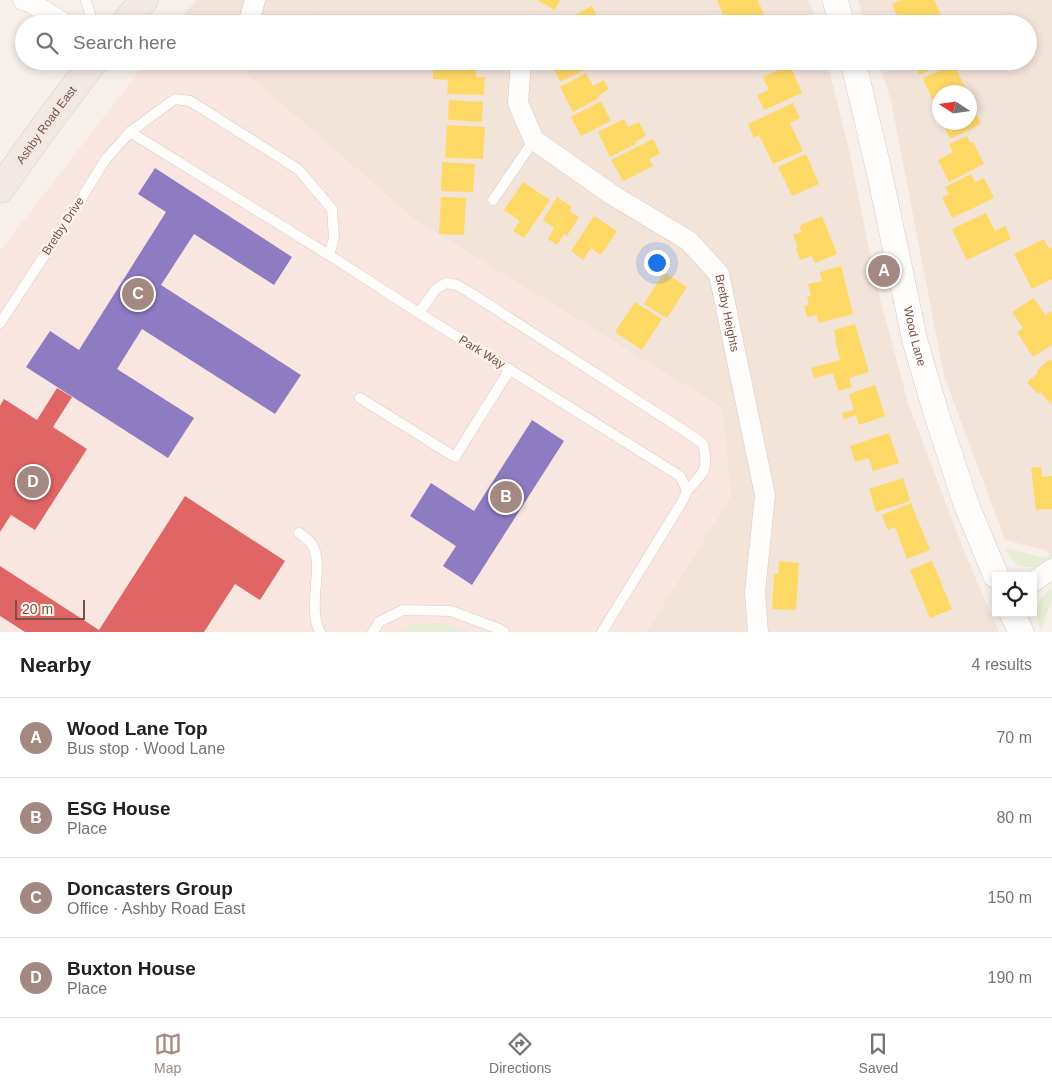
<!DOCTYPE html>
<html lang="en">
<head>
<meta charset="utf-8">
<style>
	:root { --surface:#fff; --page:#f2f2f2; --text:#202124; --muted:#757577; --line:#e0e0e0; --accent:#a38981 }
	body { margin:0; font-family:Arial,sans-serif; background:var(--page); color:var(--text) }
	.controls { position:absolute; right:15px; bottom:15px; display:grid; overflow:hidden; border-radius:0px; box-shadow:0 2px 8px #0003 }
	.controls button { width:45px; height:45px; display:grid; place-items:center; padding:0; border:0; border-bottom:1px solid var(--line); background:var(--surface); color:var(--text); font:25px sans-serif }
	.compass { position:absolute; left:932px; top:85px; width:45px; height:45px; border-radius:50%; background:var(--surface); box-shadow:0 2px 8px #0003; rotate:282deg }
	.scale { position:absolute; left:15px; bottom:12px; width:70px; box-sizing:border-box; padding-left:5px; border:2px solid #765249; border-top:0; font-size:14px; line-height:18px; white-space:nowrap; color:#765249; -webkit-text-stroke:4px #fff4ea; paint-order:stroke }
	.you { position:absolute; left:656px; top:262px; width:18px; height:18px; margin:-12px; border:4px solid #fff; border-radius:50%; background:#1a73e8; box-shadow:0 0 0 8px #1a73e833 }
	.badge { display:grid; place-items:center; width:32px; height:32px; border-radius:50%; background:var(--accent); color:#fff; font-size:16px; font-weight:700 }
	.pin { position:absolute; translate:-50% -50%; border:2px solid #fff; box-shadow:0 1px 5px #0006 }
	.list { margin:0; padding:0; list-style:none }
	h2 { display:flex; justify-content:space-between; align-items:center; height:65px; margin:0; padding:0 20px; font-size:21px }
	h2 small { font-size:16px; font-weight:400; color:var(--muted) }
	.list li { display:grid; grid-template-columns:32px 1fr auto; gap:15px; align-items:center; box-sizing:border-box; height:80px; padding:0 20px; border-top:1px solid var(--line) }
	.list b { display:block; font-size:19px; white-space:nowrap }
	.list p { margin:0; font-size:16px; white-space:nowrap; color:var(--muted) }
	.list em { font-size:16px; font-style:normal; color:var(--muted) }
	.icon { flex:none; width:28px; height:28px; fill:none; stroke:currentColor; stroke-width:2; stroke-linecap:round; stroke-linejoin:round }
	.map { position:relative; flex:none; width:1052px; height:632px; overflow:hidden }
	.search { position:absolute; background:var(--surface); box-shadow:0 2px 8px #0003; left:15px; right:15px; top:15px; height:55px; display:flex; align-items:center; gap:12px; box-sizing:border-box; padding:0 18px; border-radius:28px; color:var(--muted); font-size:19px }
	.sheet { height:385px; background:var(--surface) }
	nav { display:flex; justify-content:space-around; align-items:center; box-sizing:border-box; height:70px; border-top:1px solid var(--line); background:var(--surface); font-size:14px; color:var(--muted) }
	nav a { display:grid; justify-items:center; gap:2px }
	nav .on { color:var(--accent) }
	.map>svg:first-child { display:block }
	.residential { fill:#f3e4da; fill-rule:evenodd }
	.commercial { fill:#fae6e0 }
	.green { fill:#e6edd4 }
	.homes { fill:#ffd966 }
	.shops { fill:#e06666 }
	.offices { fill:#8e7cc3 }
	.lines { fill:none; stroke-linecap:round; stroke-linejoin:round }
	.service-casing { stroke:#d6cbc6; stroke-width:11 }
	.minor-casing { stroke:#d6cbc6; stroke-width:21 }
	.tertiary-casing { stroke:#d6cbc6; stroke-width:26 }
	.trunk-casing { stroke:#d8cdc9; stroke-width:29 }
	.service { stroke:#fefdfc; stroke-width:10 }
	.minor { stroke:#fefdfc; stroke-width:20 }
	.tertiary { stroke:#fefdfc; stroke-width:25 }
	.trunk { stroke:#f2e8e4; stroke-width:28 }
	.labels { text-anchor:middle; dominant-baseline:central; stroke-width:5; stroke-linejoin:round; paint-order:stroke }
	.street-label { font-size:12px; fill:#765249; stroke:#fff4ea }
</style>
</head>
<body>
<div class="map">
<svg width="1052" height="632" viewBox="0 0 1052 632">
	<rect width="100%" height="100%" fill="#f7f0ea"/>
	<g class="residential">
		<path d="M197,0H808L818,24H188L181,17Z"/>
		<path d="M858,0H1052V566L1048,551L1005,540L944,376L891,101L878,61H1028V24H865ZM940,92H970V122H940Z"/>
		<path d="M232,61H827L849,150L877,287L908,403L966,556L999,632H646L731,496L722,408L415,220Z"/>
	</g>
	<path class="commercial" d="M147,61H232L415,220L722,408L731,496L646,632H0V251Z"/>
	<g class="green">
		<path d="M1005,548L1046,558L1052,554V560L1040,567H1026L1017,565L1011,558Z"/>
		<path d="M1052,588V599L1041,631C1033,610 1034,602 1052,588Z"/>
		<path d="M414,623H447L464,632H398Z"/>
	</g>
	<g class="homes">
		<path d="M537,0H560L555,10Z"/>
		<path d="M717,0H758L766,20L756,24H738L735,18L726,22Z"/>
		<path d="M901,0H934L944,21L938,24H901L892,4Z"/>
		<path d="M592,6L597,16L587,21L588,24H567L565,20Z"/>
		<path d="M317,14L335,24H311Z"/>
		<path d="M453,61H477V64L453,63Z"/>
		<path d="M550,61H598L599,63L560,82Z"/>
		<path d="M745,61H772L760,66L759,63L748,67Z"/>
		<path d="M913,61H949L919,75Z"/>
		<path d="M954,64L967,92H940V104L935,106L923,78Z"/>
		<path d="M790,65L802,93L764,110L757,95L769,90L763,77Z"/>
		<path d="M433,67L476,69V77H485L484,95L447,94L448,80L433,79Z"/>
		<path d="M586,73L593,86L604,80L609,89L598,96L599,98L573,112L560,87Z"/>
		<path d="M449,100L483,102L482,122L448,120Z"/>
		<path d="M601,101L611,121L581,136L571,117Z"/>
		<path d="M970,102L981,124L950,139L942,122H970Z"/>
		<path d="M793,103L800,118L790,123L803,151L773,164L759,135L754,138L748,124Z"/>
		<path d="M624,119L628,127L639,122L646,136L635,142L636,144L610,157L598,132Z"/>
		<path d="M447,125L485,127L483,159L445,158Z"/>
		<path d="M967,136L970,143L973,142L984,164L949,182L938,160L953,152L949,144Z"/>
		<path d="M653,139L660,154L649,159L653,166L623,181L611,160Z"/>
		<path d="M806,154L819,184L792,196L778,167Z"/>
		<path d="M442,162L475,164L473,192L441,191Z"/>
		<path d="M971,174L975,182L984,178L994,198L952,218L942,197L949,194L945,187Z"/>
		<path d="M523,182L550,200L524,238L513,231L520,221L504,210Z"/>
		<path d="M441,197L466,198L464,235L439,234Z"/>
		<path d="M557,197L572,207L569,211L579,217L567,236L564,234L557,245L548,239L554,228L543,220Z"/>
		<path d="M986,213L995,231L1005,226L1011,239L967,260L952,229Z"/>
		<path d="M594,216L617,231L601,255L591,248L583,260L571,251Z"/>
		<path d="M822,216L837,254L815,263L812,256L800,260L796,249L798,248L793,235L802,232L799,226Z"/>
		<path d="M1044,239L1049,249L1052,247V279L1032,289L1014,254Z"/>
		<path d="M841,266L853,314L819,323L817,315L807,317L804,306L809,305L807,297L811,295L808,284L822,281L820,272Z"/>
		<path d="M664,272L687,287L667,318L644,304Z"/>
		<path d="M1034,298L1045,315L1052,311V345L1033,357L1017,332L1023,328L1012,312Z"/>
		<path d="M635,302L662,319L642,350L615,332Z"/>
		<path d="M855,324L869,372L849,378L852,387L838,391L833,373L814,378L811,368L840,360L835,340H836L834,330Z"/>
		<path d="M1049,359L1051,361L1052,360V405L1040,392L1038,394L1027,382L1038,373L1037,371Z"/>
		<path d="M875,385L885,416L859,425L856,415L844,419L842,413L854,410L849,394Z"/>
		<path d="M889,433L899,463L873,471L869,458L855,462L850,446Z"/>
		<path d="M1041,467L1042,477L1052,476V509L1036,510L1031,468Z"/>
		<path d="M903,478L910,501L876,512L869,489Z"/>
		<path d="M911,503L930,550L907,559L895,527L888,530L882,515Z"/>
		<path d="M779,561L799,563L796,610L772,609L774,574H778Z"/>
		<path d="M932,561L952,609L930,618L910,570Z"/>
	</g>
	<g class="shops">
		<path d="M57,388L72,397L53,427L87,449L35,530L11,515L0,532V406L4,399L37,420Z"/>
		<path d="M185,496L285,561L260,600L235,584L204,632H25L0,616V566L99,630Z"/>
	</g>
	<g class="offices">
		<path d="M155,168L292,257L274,285L194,234L161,285L301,375L275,414L142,329L117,369L194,418L168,458L26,367L50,331L79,350L166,212L138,194Z"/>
		<path d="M532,420L564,441L472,585L443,566L456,546L410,516L431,483L474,511Z"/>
	</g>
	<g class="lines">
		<g class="service-casing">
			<g id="service">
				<path d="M86,0L93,24"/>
				<path d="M130,132L329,255L419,313L680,476L687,491L682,502L602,632"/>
				<path d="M493,200L534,140"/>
				<path d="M419,313L436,289L446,283L457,285L469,292L694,437L703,444C709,470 704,472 687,491"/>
				<path d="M0,323L75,209L105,160L130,132L175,99L190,101L298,169L332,209L334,238L329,255"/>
				<path d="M360,398L455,457L510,369"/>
				<path d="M299,533C303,536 308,539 311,543C326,564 306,606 320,632"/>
				<path d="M373,632L379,622L403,610L451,611L499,629L504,632"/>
			</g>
		</g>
		<g class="minor-casing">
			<g id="minor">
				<path d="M23,0L32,3L65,24"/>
				<path d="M248,24L255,0"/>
				<path id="s1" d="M521,61L518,103L534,140L611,194L689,241L719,274L765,495L755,592L758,632"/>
				<path d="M1033,582L1052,569"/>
			</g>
		</g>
		<g class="tertiary-casing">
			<g id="tertiary">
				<path d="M835,0L842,24"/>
				<path id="s2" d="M853,61L879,171L915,341L937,416L966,504L996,576"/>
				<path d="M1012,613L1021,632"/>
			</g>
		</g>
		<g class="trunk-casing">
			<g id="trunk">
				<path d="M124,24L144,0"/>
				<path id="s3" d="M0,189L48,122L94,61"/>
			</g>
		</g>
		<use href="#service" class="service"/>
		<use href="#minor" class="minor"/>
		<use href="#tertiary" class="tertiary"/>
		<use href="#trunk" class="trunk"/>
	</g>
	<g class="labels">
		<g class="street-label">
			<text stroke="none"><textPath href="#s3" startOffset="79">Ashby Road East</textPath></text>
			<text transform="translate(63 226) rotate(-57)">Bretby Drive</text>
			<text stroke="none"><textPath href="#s1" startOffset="352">Bretby Heights</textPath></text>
			<text stroke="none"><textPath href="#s2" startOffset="282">Wood Lane</textPath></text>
			<text transform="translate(482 352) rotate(32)">Park Way</text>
		</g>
	</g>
</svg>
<div class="controls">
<button><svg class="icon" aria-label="locate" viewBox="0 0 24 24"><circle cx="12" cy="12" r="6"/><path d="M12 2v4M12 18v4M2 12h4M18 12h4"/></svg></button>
</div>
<svg class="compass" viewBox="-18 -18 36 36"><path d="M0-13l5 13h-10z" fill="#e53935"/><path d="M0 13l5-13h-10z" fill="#757577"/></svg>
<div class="scale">20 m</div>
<div class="you"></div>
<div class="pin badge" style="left:884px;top:271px">A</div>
<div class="pin badge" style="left:506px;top:497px">B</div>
<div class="pin badge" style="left:138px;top:294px">C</div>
<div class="pin badge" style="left:33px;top:482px">D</div>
<div class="search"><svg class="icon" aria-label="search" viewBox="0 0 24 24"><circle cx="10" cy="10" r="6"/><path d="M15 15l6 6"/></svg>Search here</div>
</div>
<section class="sheet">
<h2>Nearby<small>4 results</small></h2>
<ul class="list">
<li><span class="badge">A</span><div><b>Wood Lane Top</b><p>Bus stop · Wood Lane</p></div><em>70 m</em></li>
<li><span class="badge">B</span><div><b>ESG House</b><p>Place</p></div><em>80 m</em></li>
<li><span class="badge">C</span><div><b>Doncasters Group</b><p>Office · Ashby Road East</p></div><em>150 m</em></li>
<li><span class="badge">D</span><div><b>Buxton House</b><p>Place</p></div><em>190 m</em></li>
</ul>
</section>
<nav>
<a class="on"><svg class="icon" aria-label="map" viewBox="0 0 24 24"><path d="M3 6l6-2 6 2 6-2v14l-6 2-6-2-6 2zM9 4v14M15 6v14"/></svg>Map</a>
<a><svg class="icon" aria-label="directions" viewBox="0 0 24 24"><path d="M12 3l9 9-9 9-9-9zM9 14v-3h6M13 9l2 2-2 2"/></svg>Directions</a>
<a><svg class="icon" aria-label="saved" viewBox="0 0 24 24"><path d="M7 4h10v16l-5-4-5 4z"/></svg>Saved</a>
</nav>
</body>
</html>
